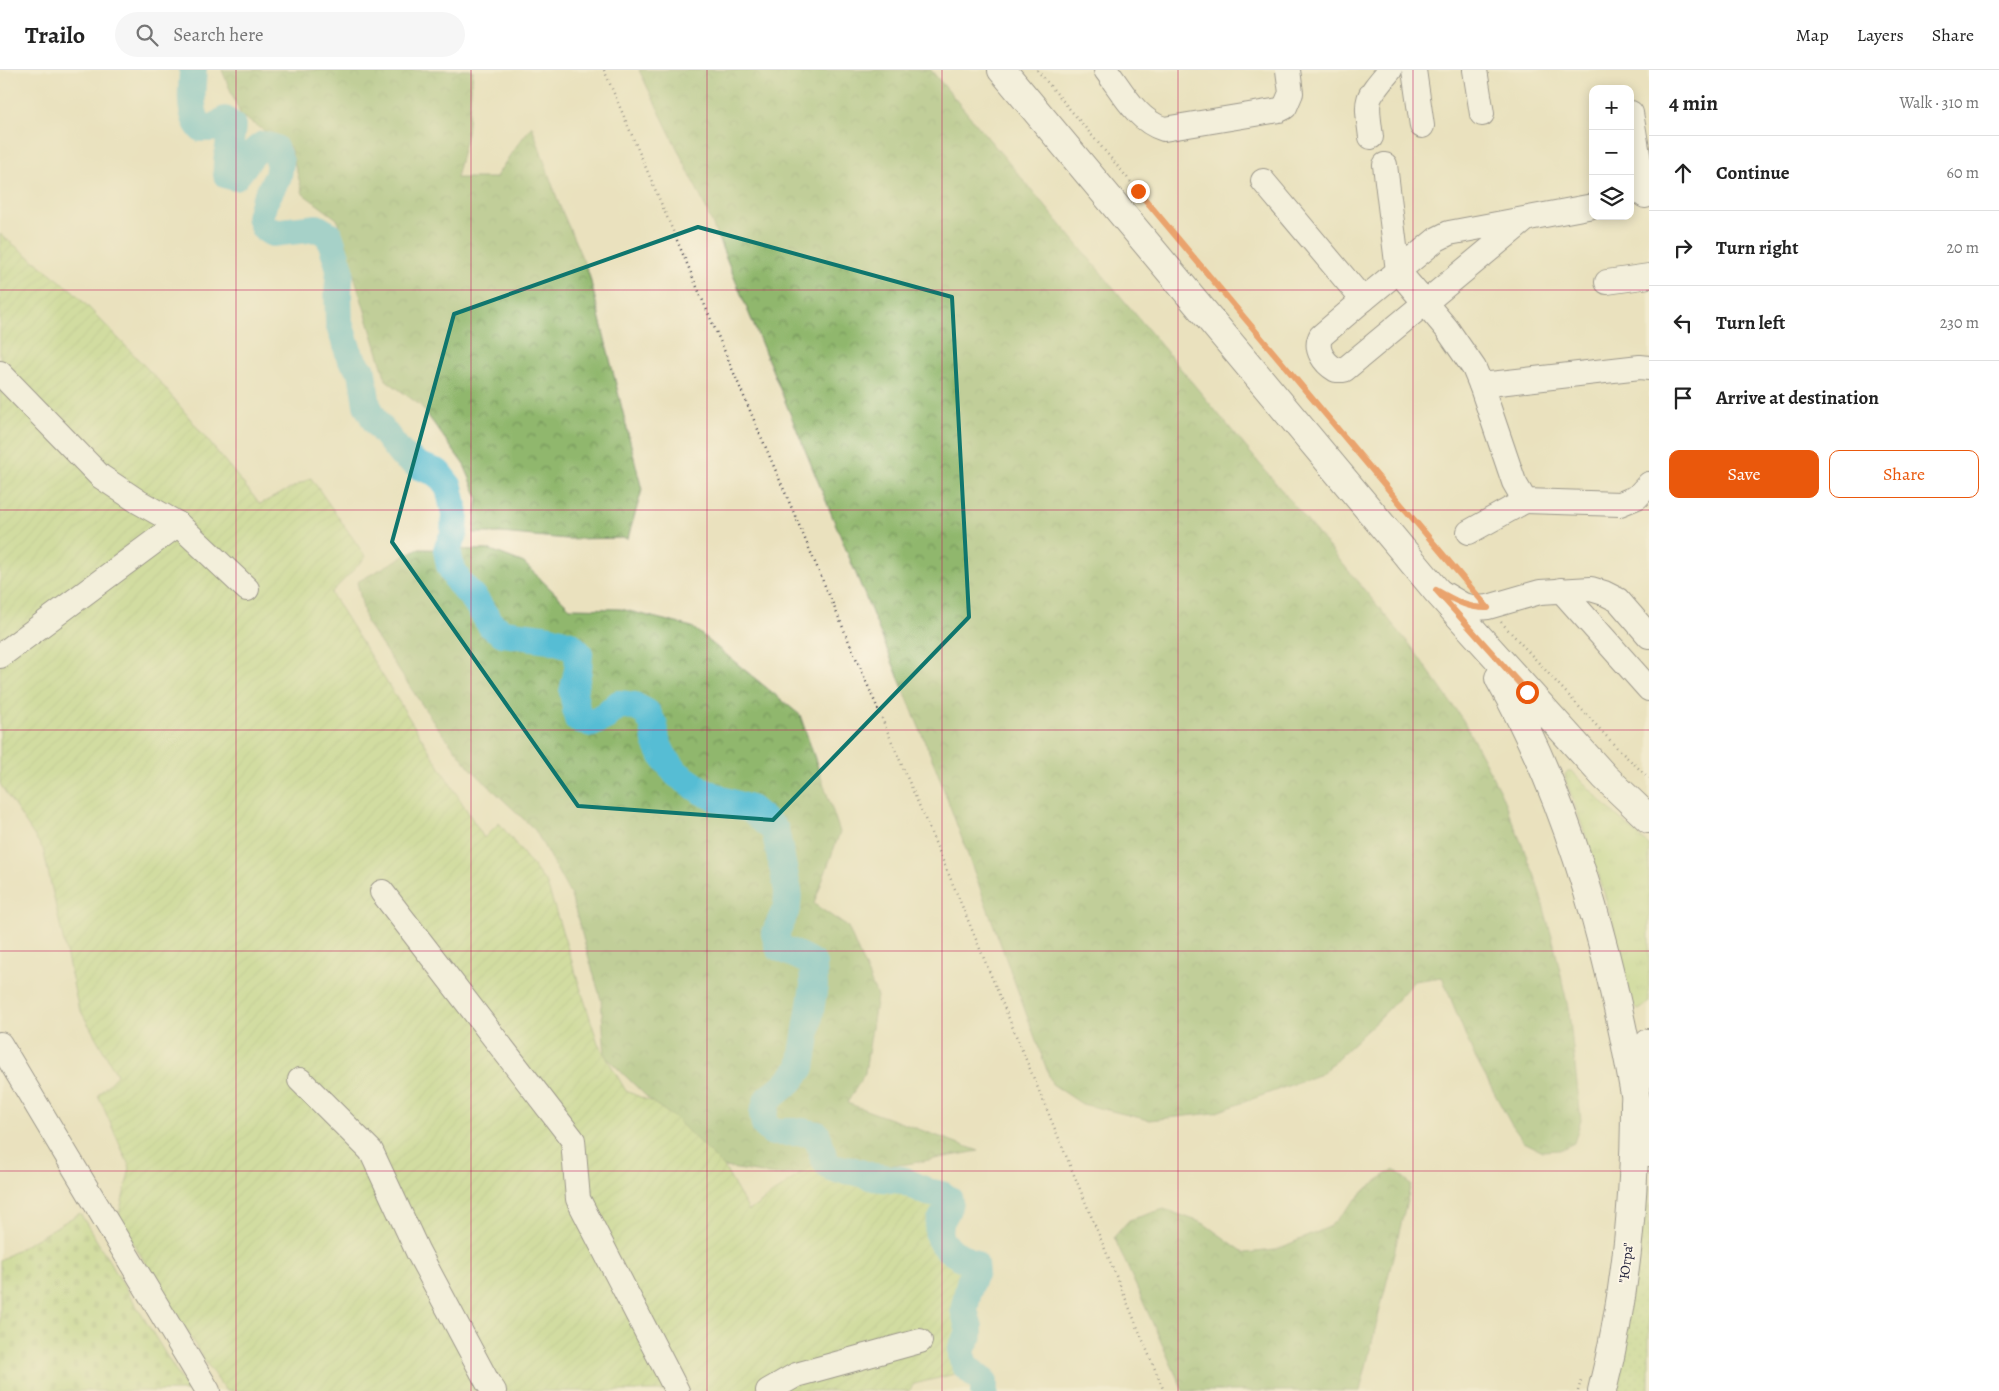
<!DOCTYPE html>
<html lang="en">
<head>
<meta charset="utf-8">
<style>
	:root { --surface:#fff; --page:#f6f6f6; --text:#222; --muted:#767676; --line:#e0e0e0; --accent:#ea580c }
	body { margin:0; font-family:Alegreya,serif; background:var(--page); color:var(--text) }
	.controls { position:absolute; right:15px; top:15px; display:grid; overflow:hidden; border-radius:10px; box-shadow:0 2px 12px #0003 }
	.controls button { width:45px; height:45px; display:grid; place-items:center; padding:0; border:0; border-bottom:1px solid var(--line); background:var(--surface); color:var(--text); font:25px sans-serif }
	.stop { position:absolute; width:15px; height:15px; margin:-11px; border:4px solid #ea580c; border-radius:50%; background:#fff }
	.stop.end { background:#ea580c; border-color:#fff; box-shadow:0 1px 5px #0008 }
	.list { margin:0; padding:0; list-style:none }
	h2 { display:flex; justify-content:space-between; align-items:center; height:65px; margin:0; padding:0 20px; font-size:21px }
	h2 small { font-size:16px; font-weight:400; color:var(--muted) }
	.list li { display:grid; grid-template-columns:32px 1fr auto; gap:15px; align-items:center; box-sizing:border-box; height:75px; padding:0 20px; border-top:1px solid var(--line) }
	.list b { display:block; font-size:19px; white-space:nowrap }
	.list em { font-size:16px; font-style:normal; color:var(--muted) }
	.actions { display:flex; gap:10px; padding:15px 20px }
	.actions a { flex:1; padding:11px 0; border:1px solid var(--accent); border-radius:10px; text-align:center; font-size:18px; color:var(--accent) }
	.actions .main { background:var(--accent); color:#fff }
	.icon { flex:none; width:28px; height:28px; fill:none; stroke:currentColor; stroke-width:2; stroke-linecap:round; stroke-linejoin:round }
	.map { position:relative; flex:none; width:1649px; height:1321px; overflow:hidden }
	header { display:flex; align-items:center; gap:30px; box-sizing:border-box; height:70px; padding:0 25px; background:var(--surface); border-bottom:1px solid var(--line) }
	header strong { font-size:24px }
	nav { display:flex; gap:28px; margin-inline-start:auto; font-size:18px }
	.search { width:350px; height:45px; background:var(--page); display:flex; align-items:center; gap:12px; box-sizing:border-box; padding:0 18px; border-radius:28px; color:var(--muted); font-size:19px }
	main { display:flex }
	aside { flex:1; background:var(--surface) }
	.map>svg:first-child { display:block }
	.grass { fill:url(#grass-dots); stroke:#6c7c5c }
	.forest { fill:url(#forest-crowns); stroke:#596c54 }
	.cemetery { fill:url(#cemetery-stones); stroke:#6c7c5c }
	.park { fill:url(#park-tufts); stroke:#6c7c5c }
	.garden { fill:url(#garden-furrows); stroke:#6c7c5c }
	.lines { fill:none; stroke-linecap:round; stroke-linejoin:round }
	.river { stroke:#56bdd4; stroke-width:28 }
	.minor-casing { stroke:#403f4f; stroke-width:26 }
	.major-casing { stroke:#403f4f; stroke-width:30 }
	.highway-casing { stroke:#403f4f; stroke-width:30 }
	.path { stroke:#403f4f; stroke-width:2.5; stroke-dasharray:1 4; stroke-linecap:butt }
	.minor { stroke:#fff; stroke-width:24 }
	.major { stroke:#fff; stroke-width:28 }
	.highway { stroke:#fff; stroke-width:28 }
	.route { stroke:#ea580c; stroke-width:6 }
	.marked { fill:none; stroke:#0f766e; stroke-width:4; stroke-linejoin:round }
	.grid { fill:none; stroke:#c2185b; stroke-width:1; stroke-opacity:0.55 }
	.labels { text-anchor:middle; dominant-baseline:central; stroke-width:4; stroke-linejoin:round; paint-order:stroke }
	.street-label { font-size:14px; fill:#22223b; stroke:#fcf5e5 }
</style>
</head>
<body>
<header>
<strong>Trailo</strong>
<div class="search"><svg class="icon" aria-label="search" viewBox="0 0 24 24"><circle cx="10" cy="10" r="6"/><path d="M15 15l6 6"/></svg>Search here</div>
<nav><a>Map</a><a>Layers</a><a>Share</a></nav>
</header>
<main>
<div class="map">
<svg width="1649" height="1321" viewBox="0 0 1649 1321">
	<defs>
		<pattern id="grass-dots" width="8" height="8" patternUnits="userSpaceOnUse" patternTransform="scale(1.25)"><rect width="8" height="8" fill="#b5d67e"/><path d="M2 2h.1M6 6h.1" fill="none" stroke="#9bb76e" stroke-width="1.8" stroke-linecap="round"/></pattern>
		<pattern id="forest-crowns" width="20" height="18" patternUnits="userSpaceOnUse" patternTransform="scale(1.25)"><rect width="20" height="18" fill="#90b76d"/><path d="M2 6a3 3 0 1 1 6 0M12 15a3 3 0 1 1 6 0" fill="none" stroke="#75945b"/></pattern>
		<pattern id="cemetery-stones" width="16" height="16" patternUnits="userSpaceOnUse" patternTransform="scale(1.25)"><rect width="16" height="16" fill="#b5d67e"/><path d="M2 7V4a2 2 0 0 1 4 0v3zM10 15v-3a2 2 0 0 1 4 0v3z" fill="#9bb76e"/></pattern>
		<pattern id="park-tufts" width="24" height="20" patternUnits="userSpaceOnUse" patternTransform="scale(1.25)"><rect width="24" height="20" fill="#b5d67e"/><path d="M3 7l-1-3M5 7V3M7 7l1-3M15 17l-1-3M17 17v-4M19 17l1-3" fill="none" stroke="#9bb76e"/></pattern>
		<pattern id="garden-furrows" width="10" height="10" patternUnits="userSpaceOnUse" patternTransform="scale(1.25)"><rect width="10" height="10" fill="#b5d67e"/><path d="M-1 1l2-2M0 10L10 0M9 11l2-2" fill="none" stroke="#9bb76e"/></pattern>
	</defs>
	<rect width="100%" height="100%" fill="#fcf5e5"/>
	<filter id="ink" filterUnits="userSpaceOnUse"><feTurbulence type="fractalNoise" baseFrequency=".02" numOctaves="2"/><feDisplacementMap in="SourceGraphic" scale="10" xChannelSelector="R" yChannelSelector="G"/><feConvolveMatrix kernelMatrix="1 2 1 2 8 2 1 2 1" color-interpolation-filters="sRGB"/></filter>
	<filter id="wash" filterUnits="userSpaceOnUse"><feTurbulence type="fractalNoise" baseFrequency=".0096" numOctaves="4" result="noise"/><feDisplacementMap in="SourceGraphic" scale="20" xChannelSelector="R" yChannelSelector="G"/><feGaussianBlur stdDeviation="1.12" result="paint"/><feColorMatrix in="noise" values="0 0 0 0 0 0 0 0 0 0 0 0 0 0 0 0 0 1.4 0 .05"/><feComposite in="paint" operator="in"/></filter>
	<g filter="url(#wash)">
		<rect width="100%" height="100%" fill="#eae1be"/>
		<path class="grass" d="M1644,1103L1649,1117V1321H1615Z"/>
		<g class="forest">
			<path d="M222,0H473L467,63L456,108H495L514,79L532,56L559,134L589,204L642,420L628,468L567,469L501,463H474L478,427L464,395L421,336L386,310L337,149L303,124L290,77L241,46Z"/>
			<path d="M639,0H931L1093,193L1411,576L1463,650L1500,721L1535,806L1554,874L1569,942L1581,1050L1574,1073L1560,1080L1542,1081L1524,1072L1511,1054L1473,984L1442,907L1414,911L1385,943L1321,1004L1214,1043L1149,1050L1082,1034L1052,1014L937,701L704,134Z"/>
			<path d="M417,479L491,480L524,493L570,538L621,539L692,557L800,645L840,762L814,834L848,857L877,926L865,1003L847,1033L979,1081L907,1094L775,1105L724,1097L652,1032L605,986L601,930L571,826L535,760L471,699L435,654L366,552L357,512Z"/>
			<path d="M1394,1099L1411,1114L1360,1321H1183L1114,1167L1129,1150L1164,1139L1203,1153L1245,1183L1275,1180L1329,1157L1367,1118Z"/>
		</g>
		<path class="cemetery" d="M80,1143L188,1321H0V1190Z"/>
		<path class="park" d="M1567,702H1572L1578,707L1606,736L1649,775V932L1643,937L1637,939L1631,933C1617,856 1593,784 1566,711L1565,704Z"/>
		<path class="garden" d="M0,164L72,220L160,312L260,434L311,408L366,487L331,523L484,768L499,753L547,814L598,973L626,1021L652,1032L675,1048L724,1097L749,1141L813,1095L846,1110L938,1132L933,1166L938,1180L964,1199L955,1232L960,1261L953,1268L959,1303L914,1314L909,1321H226L206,1293L118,1148L130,1098L98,1025L117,1005L78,936L43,779L0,714Z"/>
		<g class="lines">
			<path class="river" d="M193,0C192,19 188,43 201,58H214L225,50L232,56C231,73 225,88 227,105L235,107C246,95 249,84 263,75L274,78L280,92L278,106L264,132L260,147L264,158L272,163L317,158L329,165L340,199L338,223L339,253L350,287L362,302L367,335L376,352L401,384L419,396L438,403L449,417L455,444L454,464L447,480L450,495L458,511L475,530L491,555L503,563L550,569L570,575L579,584L578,600L573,622L578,649L592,653L606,646L619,634L634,636L647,643L654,656L656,671L663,686L677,704L702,721L722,730L750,739L775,760L788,821L787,837L775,864L779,877C790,883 802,886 813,894L814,916L801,997L790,1011L768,1029L763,1044L765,1055L773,1062H803L817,1065L823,1086L828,1095L834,1099L854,1101L873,1107L902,1110L928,1122L942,1125L949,1130C949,1142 942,1145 939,1156C934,1178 960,1185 974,1194L975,1202L970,1212L964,1240L969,1258V1266L962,1277V1287L966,1296L984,1312V1321"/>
		</g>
	</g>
	<g filter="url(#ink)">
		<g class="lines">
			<g class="minor-casing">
				<g id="minor">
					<path d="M1106,0C1122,21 1137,51 1164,59L1279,40L1285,37L1291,23L1288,0"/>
					<path d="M1414,0L1422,56"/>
					<path d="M1475,0L1482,44"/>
					<path d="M1631,43L1645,126"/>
					<path d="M1371,67C1366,27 1364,31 1390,0"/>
					<path d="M1385,95L1398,201L1447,259L1474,298L1481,315L1514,412L1525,431L1620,434L1637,427L1649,414"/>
					<path d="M1263,111L1363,230L1437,169L1449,163L1593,136"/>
					<path d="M1607,212L1649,206"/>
					<path d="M1363,230L1321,266C1314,279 1324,293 1336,300H1344L1525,150"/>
					<path d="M0,303L100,406L139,432L178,454L247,519"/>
					<path d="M1481,315L1640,297L1649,298"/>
					<path d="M1469,462L1525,431"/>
					<path d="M1561,520L1649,619"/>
					<path d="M1441,522L1463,535L1477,538L1488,537L1540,522L1591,519L1604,523L1618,530L1649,566"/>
					<path d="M0,586L178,454"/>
					<path d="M382,822L573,1070L578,1129L677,1321"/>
					<path d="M0,974L208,1321"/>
					<path d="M300,1010L371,1081L418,1182L488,1313L494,1321"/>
					<path d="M768,1321L796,1305L920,1271"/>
				</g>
			</g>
			<g class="major-casing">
				<g id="major">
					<path d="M1002,0L1436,520L1605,707L1649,749"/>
					<path d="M1499,608C1553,703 1587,806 1612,912C1617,935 1623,959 1627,982C1634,1016 1638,1049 1649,1082"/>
					<path d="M1637,1014L1642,988L1649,973"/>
				</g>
			</g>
			<g class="highway-casing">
				<path id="highway" d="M1602,1321C1626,1226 1635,1130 1635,1032"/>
			</g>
			<g class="path">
				<path d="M604,0L955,819L1164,1321"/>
				<path d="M1037,0L1468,514"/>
				<path d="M1501,552L1619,680L1649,708"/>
				<path d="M1578,1321L1581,1310"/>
			</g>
			<use href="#minor" class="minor"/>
			<use href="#major" class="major"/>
			<use href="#highway" class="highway"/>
		</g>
	</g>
	<g class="lines" filter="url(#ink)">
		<path class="route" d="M1138,121L1488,538C1467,539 1453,529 1436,520L1527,622"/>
	</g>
	<path d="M0 0H1649V1321H0ZM698,157L952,227L969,547L773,750L578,736L392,472L454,244Z" fill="#eae1be" fill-opacity=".55" fill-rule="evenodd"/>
	<path class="marked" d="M698,157L952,227L969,547L773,750L578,736L392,472L454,244Z"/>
	<path class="grid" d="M236,0V1321M471,0V1321M707,0V1321M942,0V1321M1178,0V1321M1413,0V1321M0,220H1649M0,440H1649M0,660H1649M0,881H1649M0,1101H1649"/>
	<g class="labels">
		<g class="street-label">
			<text transform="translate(1626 1193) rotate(-83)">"Югра"</text>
		</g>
	</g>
</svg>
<div class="controls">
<button>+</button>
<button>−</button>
<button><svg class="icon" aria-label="layers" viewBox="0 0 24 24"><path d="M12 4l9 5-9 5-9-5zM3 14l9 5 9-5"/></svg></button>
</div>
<div class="stop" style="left:1527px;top:622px"></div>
<div class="stop end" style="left:1138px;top:121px"></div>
</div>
<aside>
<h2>4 min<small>Walk · 310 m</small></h2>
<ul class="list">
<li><svg class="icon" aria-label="ahead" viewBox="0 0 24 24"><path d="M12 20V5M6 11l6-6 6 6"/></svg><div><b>Continue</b></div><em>60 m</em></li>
<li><svg class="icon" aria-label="right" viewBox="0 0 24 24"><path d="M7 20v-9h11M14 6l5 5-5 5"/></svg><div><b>Turn right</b></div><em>20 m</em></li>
<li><svg class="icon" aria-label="left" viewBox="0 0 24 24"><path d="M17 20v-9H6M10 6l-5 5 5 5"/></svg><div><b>Turn left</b></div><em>230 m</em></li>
<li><svg class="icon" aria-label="arrive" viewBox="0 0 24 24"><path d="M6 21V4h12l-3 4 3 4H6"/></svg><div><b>Arrive at destination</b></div></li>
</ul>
<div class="actions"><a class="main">Save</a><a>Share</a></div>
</aside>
</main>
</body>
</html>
